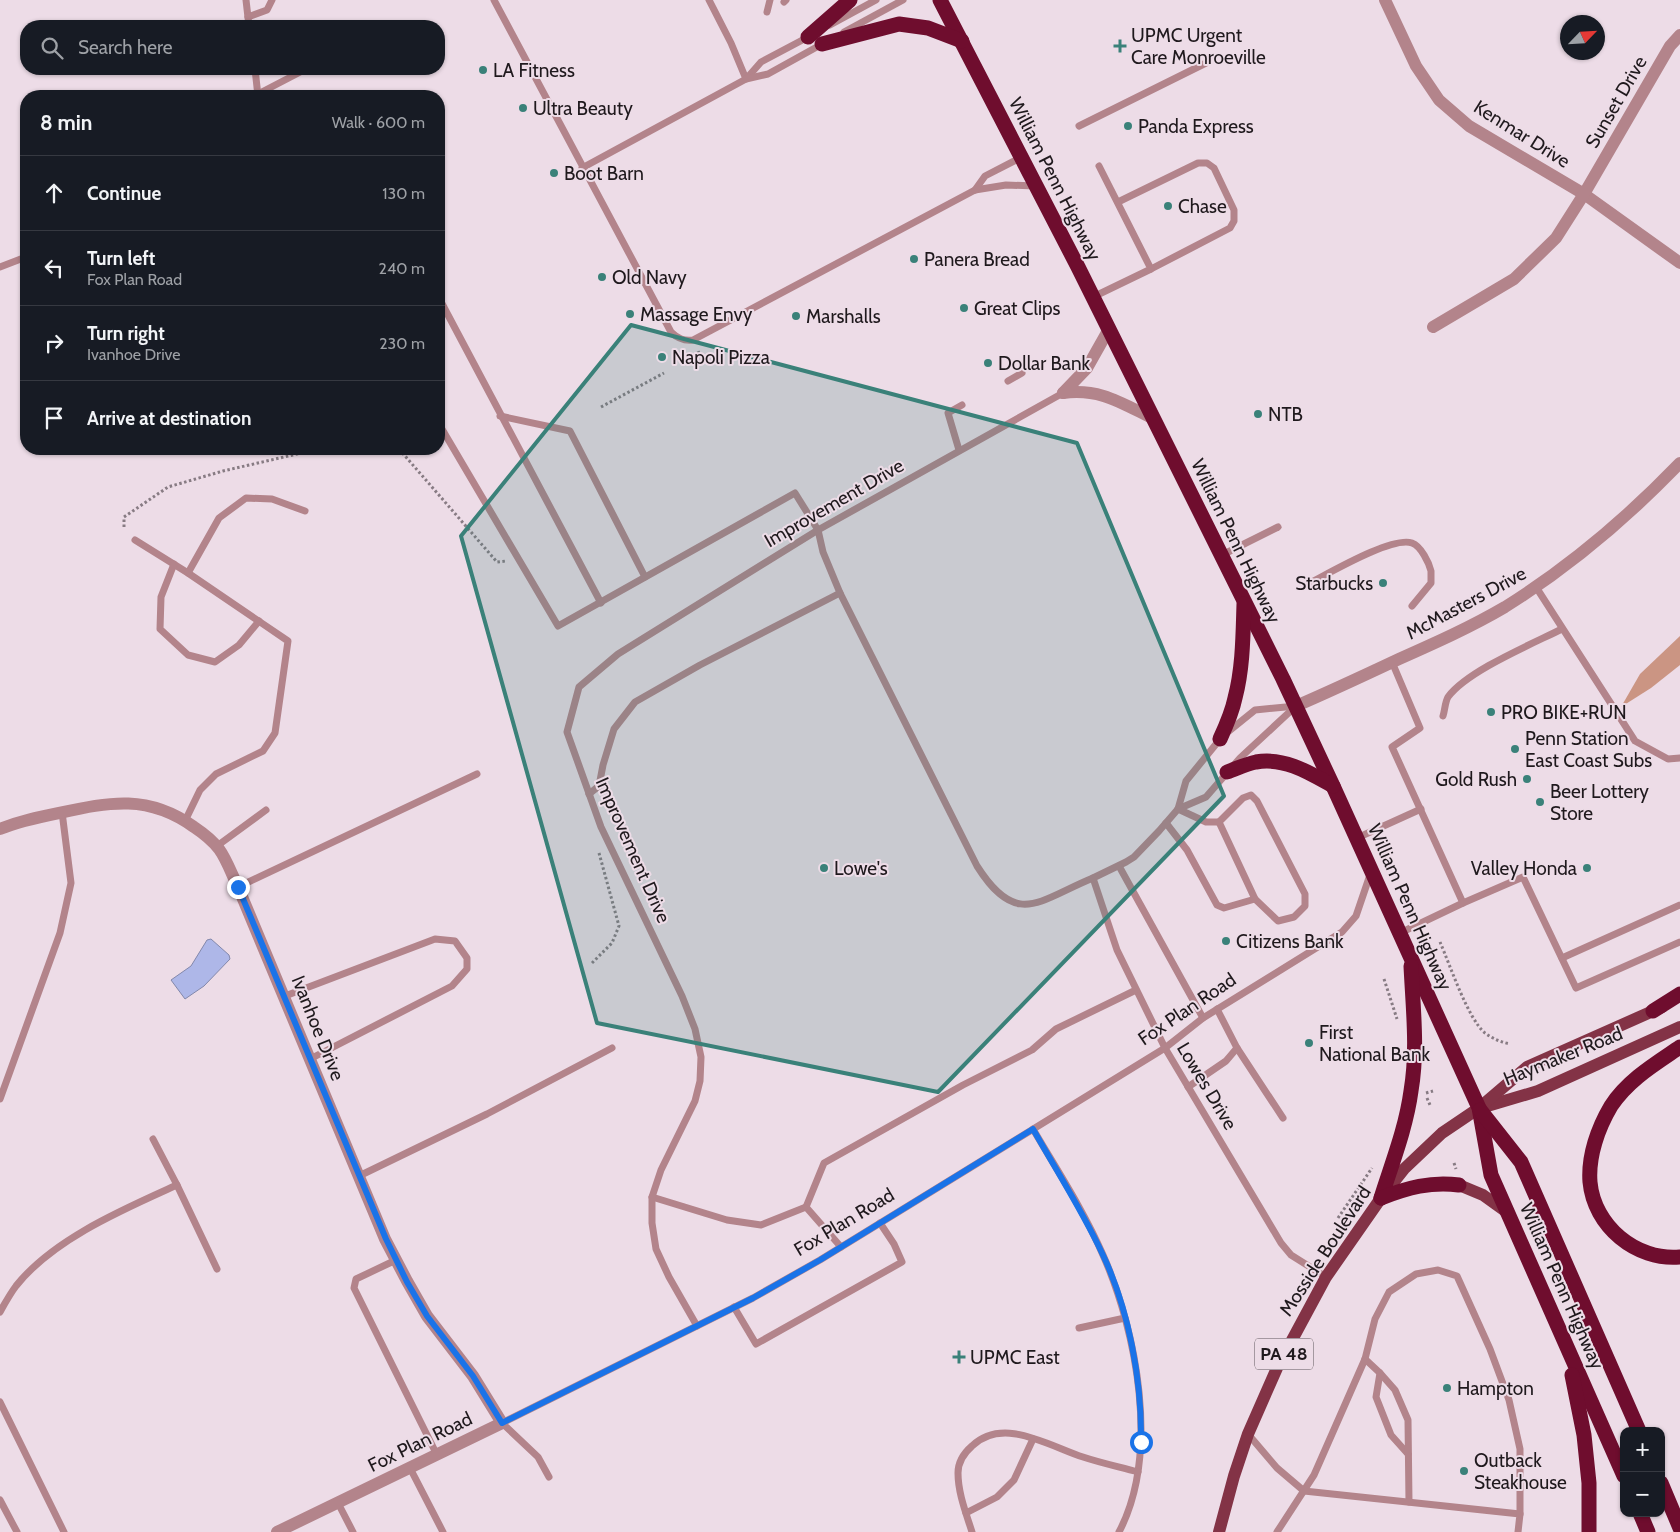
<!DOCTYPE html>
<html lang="en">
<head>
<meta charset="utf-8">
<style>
	:root { --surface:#171b24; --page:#242831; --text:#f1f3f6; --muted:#9ea1a6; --line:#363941 }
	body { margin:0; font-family:Cabin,sans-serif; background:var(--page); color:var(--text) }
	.controls { position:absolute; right:15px; bottom:15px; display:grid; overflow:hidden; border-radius:10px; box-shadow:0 1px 4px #0004 }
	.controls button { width:45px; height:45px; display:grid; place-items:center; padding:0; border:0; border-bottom:1px solid var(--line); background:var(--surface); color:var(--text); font:25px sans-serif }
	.compass { position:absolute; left:1560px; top:15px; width:45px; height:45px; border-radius:50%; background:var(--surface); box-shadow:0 1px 4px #0004; rotate:65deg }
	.stop { position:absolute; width:15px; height:15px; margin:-11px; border:4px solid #1a73e8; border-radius:50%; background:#fff }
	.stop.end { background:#1a73e8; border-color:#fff; box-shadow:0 1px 5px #0008 }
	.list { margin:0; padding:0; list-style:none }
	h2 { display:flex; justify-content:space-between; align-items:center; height:65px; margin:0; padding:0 20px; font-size:21px }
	h2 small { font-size:16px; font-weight:400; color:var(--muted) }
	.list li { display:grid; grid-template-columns:32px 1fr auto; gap:15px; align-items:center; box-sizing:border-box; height:75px; padding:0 20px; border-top:1px solid var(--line) }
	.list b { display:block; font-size:19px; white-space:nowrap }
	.list p { margin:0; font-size:16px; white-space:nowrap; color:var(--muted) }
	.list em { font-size:16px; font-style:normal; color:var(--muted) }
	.icon { flex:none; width:28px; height:28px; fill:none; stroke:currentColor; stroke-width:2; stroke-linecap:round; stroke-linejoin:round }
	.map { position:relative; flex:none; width:1680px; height:1532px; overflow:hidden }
	.search { position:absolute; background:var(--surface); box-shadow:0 1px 4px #0004; left:20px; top:20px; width:425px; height:55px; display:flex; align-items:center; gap:12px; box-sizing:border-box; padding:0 18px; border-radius:20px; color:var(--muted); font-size:19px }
	.panel { position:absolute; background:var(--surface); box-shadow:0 1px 4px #0004; left:20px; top:90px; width:425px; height:365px; border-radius:20px }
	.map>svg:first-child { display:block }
	.forest { fill:#cb9583 }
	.water { fill:#aeb7e8; stroke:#8388ab }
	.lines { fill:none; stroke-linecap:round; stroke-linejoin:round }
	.path { stroke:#877b83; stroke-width:3; stroke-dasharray:2.5 2.5; stroke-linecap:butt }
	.lane { stroke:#b3848b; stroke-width:7 }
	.street { stroke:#b3848b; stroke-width:12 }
	.primary { stroke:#833346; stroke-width:12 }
	.highway { stroke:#6f0d2e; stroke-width:15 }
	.route { stroke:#1a73e8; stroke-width:6 }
	.marked { fill:#3a8179; fill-opacity:0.2; stroke:#3a8179; stroke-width:4; stroke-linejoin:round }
	.poi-dot { fill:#3a8179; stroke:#eddce7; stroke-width:2 }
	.labels { text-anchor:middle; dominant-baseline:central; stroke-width:4; stroke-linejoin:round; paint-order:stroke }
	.shield { fill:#eddce7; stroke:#5d545a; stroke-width:1 }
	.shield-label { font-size:18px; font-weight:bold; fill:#1f191d }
	.poi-label { font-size:19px; fill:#1f191d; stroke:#eddce7; text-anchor:start }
	.street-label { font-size:19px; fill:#1f191d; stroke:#eddce7 }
</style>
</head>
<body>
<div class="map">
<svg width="1680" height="1532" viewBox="0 0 1680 1532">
	<rect width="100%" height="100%" fill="#eddce7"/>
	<path class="forest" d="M1680,636V665L1651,688L1621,707L1640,674Z"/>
	<path class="water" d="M211,939L229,955L230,959L204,986L185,999L171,980L191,966L207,940Z"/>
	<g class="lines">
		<g class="path">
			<path d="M697,356L700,355L697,349"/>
			<path d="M601,407L664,373"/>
			<path d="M399,449L497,562L506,561"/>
			<path d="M124,527V517L168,487L223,471L319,449"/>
			<path d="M1440,942C1450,965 1468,1019 1485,1033C1493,1039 1501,1042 1510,1044"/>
			<path d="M592,963L612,943L619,926L599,853"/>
			<path d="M1384,979L1397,1019"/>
			<path d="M1426,1093L1433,1091"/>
			<path d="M1427,1098L1430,1105"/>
			<path d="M1454,1163L1456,1169"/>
			<path d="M1338,1218L1372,1168"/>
		</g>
		<g class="lane">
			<path d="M246,0L249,26"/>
			<path d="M494,0L671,332C678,339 684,341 693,340L975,190L1006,185L1036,186"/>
			<path d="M709,0L731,43L746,79"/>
			<path d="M784,2L786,0"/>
			<path d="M767,12L770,0"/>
			<path d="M248,17L267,10L272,0"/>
			<path d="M830,25L876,0"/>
			<path d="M299,26L304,24L307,26"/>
			<path d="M844,32L903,0"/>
			<path d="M255,69L258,96"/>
			<path d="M747,78L761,62L810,36"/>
			<path d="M258,94L306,69"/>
			<path d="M1079,126L1206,63"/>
			<path d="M582,168L746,79L768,74L824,43"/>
			<path d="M975,190L985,176L1022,157"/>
			<path d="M1118,202L1198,163H1207L1214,168L1234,210V221L1230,228L1151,269"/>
			<path d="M0,267L26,257"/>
			<path d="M1093,297L1151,269L1099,166"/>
			<path d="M439,298L601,603"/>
			<path d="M1008,381L1022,373"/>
			<path d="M500,416L570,431L645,577"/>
			<path d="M439,424L558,626L795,493L818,530L823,552L840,593L977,866C1017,929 1039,900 1093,878"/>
			<path d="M959,450L948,413L962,405"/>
			<path d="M135,540L188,573L288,641L275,733L263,751L216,774L200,790L185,821"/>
			<path d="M1222,555L1278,527"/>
			<path d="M174,564L161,597L160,629L188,655L215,662L239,645L259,621"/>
			<path d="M188,573L219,518L246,498L272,499L305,511"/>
			<path d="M1308,584C1328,574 1392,536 1412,543C1421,546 1429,563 1431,571C1431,575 1431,580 1431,583L1412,606"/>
			<path d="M1536,587L1635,741L1668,759L1680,758"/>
			<path d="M1392,662L1420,728L1392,747L1463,903"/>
			<path d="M1443,716C1445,710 1445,702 1448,697C1467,671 1532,644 1562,629"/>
			<path d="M1229,731L1255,710L1296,706"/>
			<path d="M1221,738L1186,781L1178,809L1159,831L1134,857L1126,862L1093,878L1117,950L1165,1048L1281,1243L1291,1255L1326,1277"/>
			<path d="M589,794L599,786L603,765L614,729L635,702L700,665L840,593"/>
			<path d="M1251,795L1257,801L1305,894V906L1294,917L1278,921L1255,899L1219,822L1243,798Z"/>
			<path d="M1178,809L1206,797L1240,758L1296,706"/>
			<path d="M1178,809L1206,822H1219"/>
			<path d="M1166,823L1187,850L1217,905L1224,908L1255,899"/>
			<path d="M1357,838L1421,809"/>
			<path d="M217,846L266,810"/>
			<path d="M1119,866L1203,1018"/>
			<path d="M238,887L477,774"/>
			<path d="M1400,933L1463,903L1523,877L1576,988L1680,942"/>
			<path d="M1562,958L1680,905"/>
			<path d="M285,996L435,939L455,941L467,958V969L452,986L310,1059"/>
			<path d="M1217,1009L1237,1048L1283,1118"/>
			<path d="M1188,1087L1226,1061L1237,1048"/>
			<path d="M0,1099L60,933L71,883L62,812"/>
			<path d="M1033,1129C1057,1170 1084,1211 1103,1255C1137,1332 1160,1454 1119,1532"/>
			<path d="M153,1139L177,1185"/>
			<path d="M359,1176L487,1114L612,1048"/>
			<path d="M652,1197L727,1220L761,1225L806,1207"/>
			<path d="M841,1247L806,1207L824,1163L963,1085L1032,1050L1056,1029L1136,990"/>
			<path d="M396,1260L356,1279L354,1288L437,1455"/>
			<path d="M734,1307L756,1344L902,1262L894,1244L880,1223"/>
			<path d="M0,1312C5,1303 10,1294 16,1286C53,1239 124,1209 177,1185L217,1269"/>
			<path d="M697,1326L669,1277L656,1249L652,1223V1197L661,1170L695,1101L700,1081L701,1057L695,1029L682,996L601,827L567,732L579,687L618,654L818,530L1063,393"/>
			<path d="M1079,1328L1125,1318"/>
			<path d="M1365,1359L1380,1373L1376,1397L1391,1435L1408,1454"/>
			<path d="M1380,1373L1395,1390L1408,1420L1409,1502"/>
			<path d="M0,1402L64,1532"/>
			<path d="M1248,1434L1277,1468L1304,1491L1520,1514L1518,1532"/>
			<path d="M410,1468L443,1532"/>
			<path d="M549,1477L538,1457L502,1423L753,1298L820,1260L1165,1048L1203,1018L1342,932L1356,916L1371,872"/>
			<path d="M0,1500L17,1532"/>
			<path d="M338,1503L353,1532"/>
			<path d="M966,1513L997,1497L1014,1480L1033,1439"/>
			<path d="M972,1532C966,1513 958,1493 958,1473C958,1462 964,1453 972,1446C1003,1416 1049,1446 1083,1457C1101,1463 1120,1467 1138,1472"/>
			<path d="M1277,1532L1314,1475L1365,1359L1375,1319L1389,1292L1416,1274L1438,1270L1457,1276L1490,1349L1509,1400L1520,1449V1514"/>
		</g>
		<g class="street">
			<path d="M1385,0L1416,66L1439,100L1469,126L1584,194L1680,263"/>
			<path d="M1433,327L1514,279L1556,238L1584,194L1670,46L1680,35"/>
			<path d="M1063,393C1100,388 1121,403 1154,419"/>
			<path d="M1063,393L1087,368L1109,329"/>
			<path d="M1296,706C1331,691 1365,675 1399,659C1435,643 1471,627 1505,607C1569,567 1627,518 1680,463"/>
			<path d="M0,829C19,821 39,817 59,813C110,802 148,794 194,827C203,833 212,840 219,849C227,860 232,875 238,887L385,1239L407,1281L427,1316L473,1376L502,1423L277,1532"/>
		</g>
		<g class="primary">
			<path d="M1484,1107L1538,1091L1680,1027"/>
			<path d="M1459,1185L1483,1195L1508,1213"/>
			<path d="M1219,1532L1234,1476L1248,1434L1277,1368L1326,1277L1381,1198L1404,1169L1442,1133L1479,1108L1527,1067L1662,1007"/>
		</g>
		<g class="highway">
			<path d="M940,0L1078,267L1283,679L1333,786L1479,1108L1491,1175L1624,1476"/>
			<path d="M808,37L850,0"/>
			<path d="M822,44L899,24L928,28L962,41"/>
			<path d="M1220,739C1226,726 1232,713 1235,698C1243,668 1243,635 1244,604"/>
			<path d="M1227,772C1236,769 1246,764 1256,762C1285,757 1310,773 1333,786"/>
			<path d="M1653,1011L1680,994"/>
			<path d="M1680,1047C1655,1064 1628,1080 1611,1106C1598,1128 1588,1156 1590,1182C1594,1226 1636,1261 1680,1257"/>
			<path d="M1480,1110L1521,1162L1639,1431"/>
			<path d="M1381,1198C1392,1163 1406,1128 1411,1091C1418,1050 1413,1008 1411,966"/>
			<path d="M1381,1198C1407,1188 1431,1181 1459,1185"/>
			<path d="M1572,1375L1584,1435L1589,1483V1532"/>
			<path d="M1661,1483L1680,1528"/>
			<path d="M1640,1513L1648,1532"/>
		</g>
	</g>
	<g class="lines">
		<path class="route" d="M238,887L386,1239L407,1282L427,1316L473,1376L502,1423L753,1298L820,1260L1033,1129C1056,1170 1082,1210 1102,1253C1129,1309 1142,1381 1141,1442"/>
	</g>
	<path class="marked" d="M631,325L1077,443L1224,796L938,1092L597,1023L461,536Z"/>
	<g class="poi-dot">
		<path d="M1117.5 38.5h5v5h5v5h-5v5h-5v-5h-5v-5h5z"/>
		<circle cx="483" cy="70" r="5"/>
		<circle cx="523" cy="108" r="5"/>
		<circle cx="1128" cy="126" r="5"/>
		<circle cx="554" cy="173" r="5"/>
		<circle cx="1168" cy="206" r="5"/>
		<circle cx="914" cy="259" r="5"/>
		<circle cx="602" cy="277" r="5"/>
		<circle cx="964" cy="308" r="5"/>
		<circle cx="630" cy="314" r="5"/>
		<circle cx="796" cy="316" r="5"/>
		<circle cx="662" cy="357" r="5"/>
		<circle cx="988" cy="363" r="5"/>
		<circle cx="1258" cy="414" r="5"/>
		<circle cx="1383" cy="583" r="5"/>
		<circle cx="1491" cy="712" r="5"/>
		<circle cx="1515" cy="749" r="5"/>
		<circle cx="1527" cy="779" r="5"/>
		<circle cx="1540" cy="802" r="5"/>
		<circle cx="824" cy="868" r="5"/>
		<circle cx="1587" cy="868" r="5"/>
		<circle cx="1226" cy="941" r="5"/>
		<circle cx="1309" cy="1043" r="5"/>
		<path d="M956.5 1349.5h5v5h5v5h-5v5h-5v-5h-5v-5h5z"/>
		<circle cx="1447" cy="1388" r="5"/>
		<circle cx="1464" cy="1471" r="5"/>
	</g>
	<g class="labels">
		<rect class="shield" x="1255" y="1338.5" width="58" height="31" rx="4"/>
		<g class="shield-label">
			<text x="1284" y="1354">PA 48</text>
		</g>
		<g class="poi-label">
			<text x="1131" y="35">UPMC Urgent<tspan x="1131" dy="22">Care Monroeville</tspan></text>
			<text x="493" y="70">LA Fitness</text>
			<text x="533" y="108">Ultra Beauty</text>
			<text x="1138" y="126">Panda Express</text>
			<text x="564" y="173">Boot Barn</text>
			<text x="1178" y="206">Chase</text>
			<text x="924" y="259">Panera Bread</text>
			<text x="612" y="277">Old Navy</text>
			<text x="974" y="308">Great Clips</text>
			<text x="640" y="314">Massage Envy</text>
			<text x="806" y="316">Marshalls</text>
			<text x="672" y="357">Napoli Pizza</text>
			<text x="998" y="363">Dollar Bank</text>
			<text x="1268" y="414">NTB</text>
			<text x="1373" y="583" text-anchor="end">Starbucks</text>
			<text x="1501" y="712">PRO BIKE+RUN</text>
			<text x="1525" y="738">Penn Station<tspan x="1525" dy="22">East Coast Subs</tspan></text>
			<text x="1517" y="779" text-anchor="end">Gold Rush</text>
			<text x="1550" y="791">Beer Lottery<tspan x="1550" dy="22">Store</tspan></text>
			<text x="834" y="868">Lowe's</text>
			<text x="1577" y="868" text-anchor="end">Valley Honda</text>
			<text x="1236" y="941">Citizens Bank</text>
			<text x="1319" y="1032">First<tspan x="1319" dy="22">National Bank</tspan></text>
			<text x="970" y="1357">UPMC East</text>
			<text x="1457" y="1388">Hampton</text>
			<text x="1474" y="1460">Outback<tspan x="1474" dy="22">Steakhouse</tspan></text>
		</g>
		<g class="street-label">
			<text transform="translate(1616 102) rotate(-60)">Sunset Drive</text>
			<text transform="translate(1522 134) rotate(32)">Kenmar Drive</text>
			<text transform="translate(1055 179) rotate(63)">William Penn Highway</text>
			<text transform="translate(834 503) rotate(-30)">Improvement Drive</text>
			<text transform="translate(1236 541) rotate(64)">William Penn Highway</text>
			<text transform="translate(1466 603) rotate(-28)">McMasters Drive</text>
			<text transform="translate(633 850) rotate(66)">Improvement Drive</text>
			<text transform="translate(1410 907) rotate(66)">William Penn Highway</text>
			<text transform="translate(1187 1009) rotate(-34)">Fox Plan Road</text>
			<text transform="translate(318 1028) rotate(68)">Ivanhoe Drive</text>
			<text transform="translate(1563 1056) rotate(-22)">Haymaker Road</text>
			<text transform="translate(1207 1086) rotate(59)">Lowes Drive</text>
			<text transform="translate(844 1222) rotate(-31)">Fox Plan Road</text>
			<text transform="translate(1325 1251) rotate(-57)">Mosside Boulevard</text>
			<text transform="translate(1562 1286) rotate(66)">William Penn Highway</text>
			<text transform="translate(420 1442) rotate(-26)">Fox Plan Road</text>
		</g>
	</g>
</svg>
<div class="controls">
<button>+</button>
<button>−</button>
</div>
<svg class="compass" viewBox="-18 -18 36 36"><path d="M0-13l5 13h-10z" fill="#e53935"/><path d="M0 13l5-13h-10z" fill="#9ea1a6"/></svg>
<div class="stop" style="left:1141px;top:1442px"></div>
<div class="stop end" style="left:238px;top:887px"></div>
<div class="search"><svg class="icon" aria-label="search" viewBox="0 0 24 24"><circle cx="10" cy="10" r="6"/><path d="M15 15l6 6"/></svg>Search here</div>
<section class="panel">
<h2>8 min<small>Walk · 600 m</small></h2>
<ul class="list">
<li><svg class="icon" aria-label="ahead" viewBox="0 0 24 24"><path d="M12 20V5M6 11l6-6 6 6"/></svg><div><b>Continue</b></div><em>130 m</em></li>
<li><svg class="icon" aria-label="left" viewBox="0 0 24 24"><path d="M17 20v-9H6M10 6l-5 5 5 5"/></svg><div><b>Turn left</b><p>Fox Plan Road</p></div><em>240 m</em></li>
<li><svg class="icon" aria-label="right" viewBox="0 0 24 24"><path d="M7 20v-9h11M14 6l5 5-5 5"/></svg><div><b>Turn right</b><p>Ivanhoe Drive</p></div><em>230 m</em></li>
<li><svg class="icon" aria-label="arrive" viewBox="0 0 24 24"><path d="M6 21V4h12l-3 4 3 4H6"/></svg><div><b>Arrive at destination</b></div></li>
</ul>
</section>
</div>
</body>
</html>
